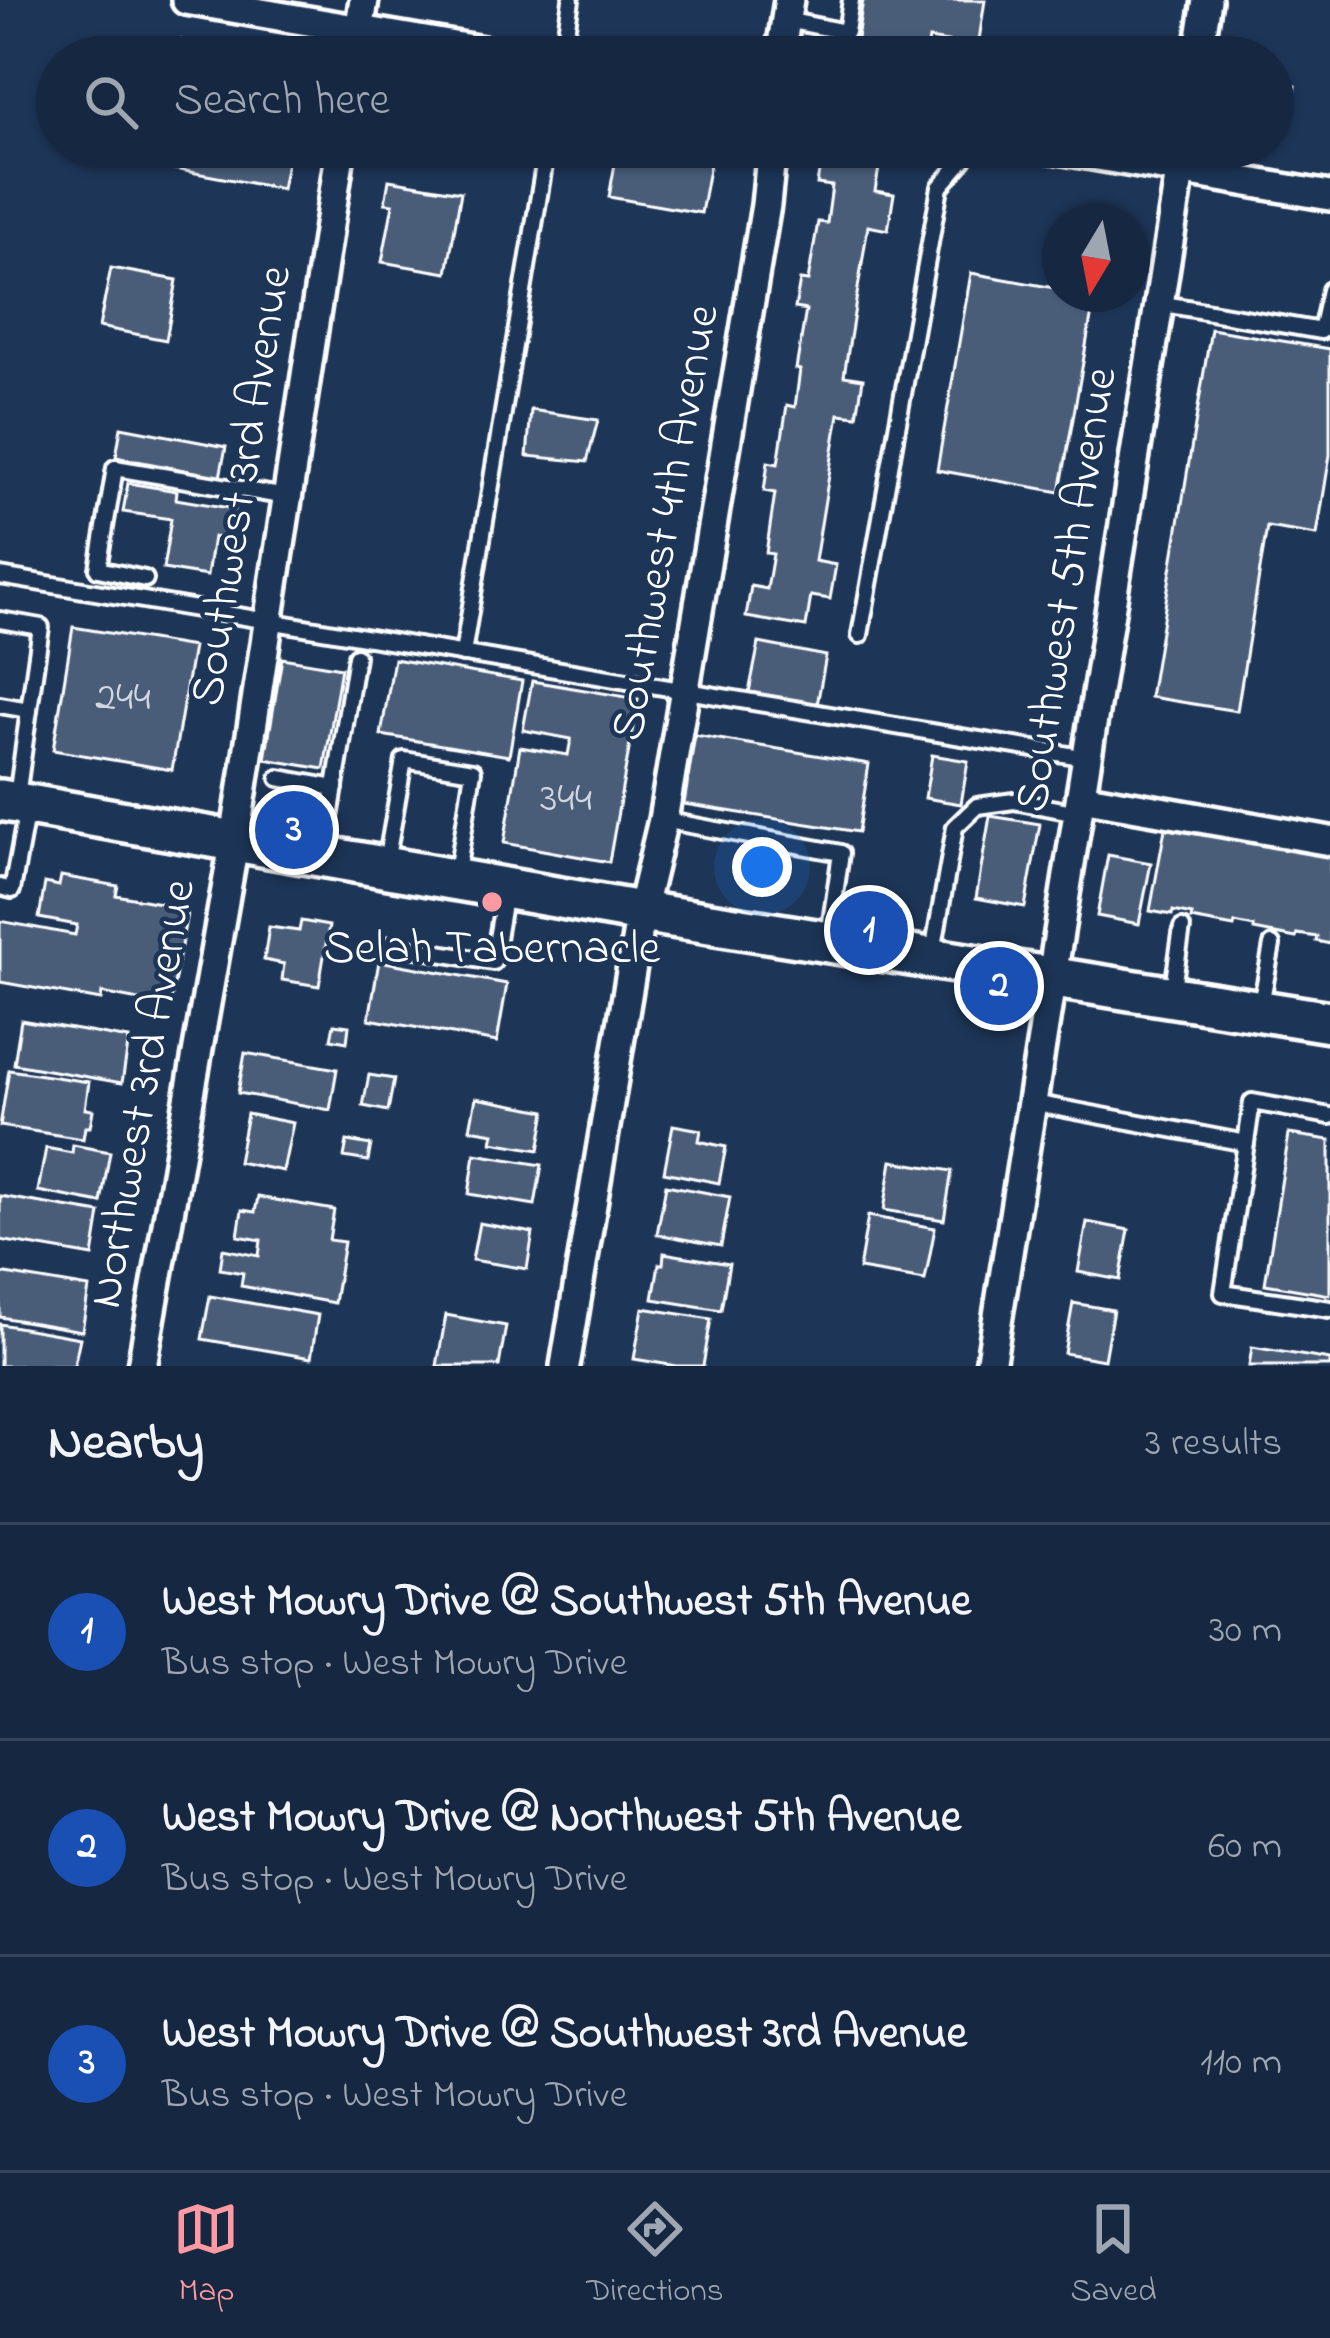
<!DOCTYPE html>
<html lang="en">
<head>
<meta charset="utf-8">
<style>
	:root { --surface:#162841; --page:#23344c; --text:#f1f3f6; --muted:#9ea6b1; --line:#35445a; --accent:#ff9aa2 }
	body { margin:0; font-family:"Indie Flower",sans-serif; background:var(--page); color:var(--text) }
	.compass { position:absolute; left:1042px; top:204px; width:108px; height:108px; border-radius:50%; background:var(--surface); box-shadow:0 3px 9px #0004; rotate:190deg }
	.you { position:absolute; left:762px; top:867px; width:42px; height:42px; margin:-30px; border:9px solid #fff; border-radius:50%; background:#1a73e8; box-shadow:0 0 0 18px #1a73e833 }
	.badge { display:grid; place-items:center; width:78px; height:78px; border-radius:50%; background:var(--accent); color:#fff; font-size:39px; font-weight:700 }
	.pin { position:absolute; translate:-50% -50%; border:6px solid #fff; box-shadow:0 3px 12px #0006 }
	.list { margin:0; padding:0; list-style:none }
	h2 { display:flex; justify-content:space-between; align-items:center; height:156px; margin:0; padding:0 48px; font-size:51px }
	h2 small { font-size:39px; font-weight:400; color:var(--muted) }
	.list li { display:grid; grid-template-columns:78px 1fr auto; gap:36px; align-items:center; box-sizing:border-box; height:216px; padding:0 48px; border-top:3px solid var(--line) }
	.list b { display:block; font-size:45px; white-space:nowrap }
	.list p { margin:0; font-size:39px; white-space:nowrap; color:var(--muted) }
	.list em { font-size:39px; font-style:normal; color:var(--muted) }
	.icon { flex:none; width:66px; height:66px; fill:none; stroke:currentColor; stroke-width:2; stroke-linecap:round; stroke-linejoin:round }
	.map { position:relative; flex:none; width:1330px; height:1366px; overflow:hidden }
	.search { position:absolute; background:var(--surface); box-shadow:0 3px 9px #0004; left:36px; right:36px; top:36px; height:132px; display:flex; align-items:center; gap:30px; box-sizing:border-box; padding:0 42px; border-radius:66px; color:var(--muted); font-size:45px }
	.sheet { height:804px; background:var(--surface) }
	nav { display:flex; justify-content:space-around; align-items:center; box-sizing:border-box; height:168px; border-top:3px solid var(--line); background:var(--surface); font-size:33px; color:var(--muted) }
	nav a { display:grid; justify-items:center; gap:6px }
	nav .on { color:var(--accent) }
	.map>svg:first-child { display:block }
	.building { fill:#4a5d79; stroke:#fff; stroke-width:3 }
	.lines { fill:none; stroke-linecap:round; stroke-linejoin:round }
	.lane-casing { stroke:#fff; stroke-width:22 }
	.street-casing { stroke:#fff; stroke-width:36 }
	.secondary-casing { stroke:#fff; stroke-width:48 }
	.lane { stroke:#1d3557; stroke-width:14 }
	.street { stroke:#1d3557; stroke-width:27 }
	.secondary { stroke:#1d3557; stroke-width:39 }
	.poi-dot { fill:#ff9aa2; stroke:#1d3557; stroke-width:4.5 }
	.labels { text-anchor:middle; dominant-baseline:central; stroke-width:9; stroke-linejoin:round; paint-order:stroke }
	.number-label { font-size:42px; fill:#d2d6de }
	.street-label { font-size:48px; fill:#fff; stroke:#1d3557 }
	.poi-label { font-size:48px; fill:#fff; stroke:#1d3557 }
</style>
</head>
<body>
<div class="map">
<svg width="1330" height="1366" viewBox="0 0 1330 1366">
	<rect width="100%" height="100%" fill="#1d3557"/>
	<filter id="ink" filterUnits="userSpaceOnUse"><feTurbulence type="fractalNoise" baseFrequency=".00833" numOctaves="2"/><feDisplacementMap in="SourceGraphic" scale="24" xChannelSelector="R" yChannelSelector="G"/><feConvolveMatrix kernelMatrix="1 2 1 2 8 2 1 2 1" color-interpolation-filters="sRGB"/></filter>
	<g filter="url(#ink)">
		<g class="building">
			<path d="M863,0H985L978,47L929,39L926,57L856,45Z"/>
			<path d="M181,40L273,57H178Z"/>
			<path d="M1273,78L1296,86L1289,121L1273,118Z"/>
			<path d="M161,147H290L282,189L158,166Z"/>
			<path d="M618,147H713L701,213L609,197Z"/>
			<path d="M822,153L880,162L875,191L894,194L888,230L868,226L844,376L863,379L857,416L839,414L815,561L836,565L830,599L811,596L806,627L746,617L751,586L767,589L773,554L766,553L775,493L764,491L768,462L778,464L787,405L795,407L800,370L796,369L806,310L795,308L800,280L808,281L818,222L827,223L832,186L817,184Z"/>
			<path d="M389,180L461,192L447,273L382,262L393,204L385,203Z"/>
			<path d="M111,268L177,280L166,340L99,327Z"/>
			<path d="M971,273L1060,289V294L1095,295L1060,492L937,470Z"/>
			<path d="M1211,329L1330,349V455L1317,535L1267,527L1237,711L1150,697Z"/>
			<path d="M531,410L598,420L587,462L527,456Z"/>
			<path d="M121,427L226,447L220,477L116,457Z"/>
			<path d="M128,483L177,491L176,499L235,509L230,540L213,537L207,576L163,569L171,519L123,512Z"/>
			<path d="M73,627L193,647L172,770L53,750Z"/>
			<path d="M759,643L826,656L817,705L749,692Z"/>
			<path d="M282,658L341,668L324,769L265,759Z"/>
			<path d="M394,659L522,681L509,756L381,735Z"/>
			<path d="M532,681L638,699L609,862L504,843L520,747L568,755L571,739L523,730Z"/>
			<path d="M695,735L869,764L858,832L684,804Z"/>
			<path d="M932,755L968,761L961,804L925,798Z"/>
			<path d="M990,816L1040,824L1025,907L976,898Z"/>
			<path d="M1167,818L1330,847V944L1316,941L1317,937L1297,934L1296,938L1254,930V927L1235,923L1234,927L1191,919L1192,915L1173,911L1172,915L1150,911Z"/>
			<path d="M1108,855L1151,863L1139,924L1097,916Z"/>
			<path d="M61,876L118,886L116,895L188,908L170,1006L102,993L101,1000L0,982V921L75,935L77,925L39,918L45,883L59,886Z"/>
			<path d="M301,921L329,926L319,986L282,980L284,964L264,960L269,927L299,931Z"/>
			<path d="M379,961L507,984L497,1042L369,1019Z"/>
			<path d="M21,1020L129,1039L122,1083L14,1064Z"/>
			<path d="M334,1024L349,1026L347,1042L331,1039Z"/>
			<path d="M245,1053L337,1069L330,1110L238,1093Z"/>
			<path d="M9,1070L89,1082L85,1109L93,1110L90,1127H85L83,1139L0,1126Z"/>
			<path d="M369,1075L394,1079L388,1111L363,1106Z"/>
			<path d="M476,1098L546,1111L539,1150L492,1142L494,1133L470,1129Z"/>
			<path d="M247,1114L293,1123L283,1171L238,1162Z"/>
			<path d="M673,1125L701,1130L699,1141L726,1147L719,1183L664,1172Z"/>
			<path d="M1289,1134L1330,1140V1295L1265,1284Z"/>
			<path d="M347,1141L371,1145L368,1161L344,1157Z"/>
			<path d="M73,1145L110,1152L101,1203L38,1191L46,1148L72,1153Z"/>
			<path d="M475,1154L542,1165L535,1205L469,1194Z"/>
			<path d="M892,1161L952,1171L944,1220L884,1210Z"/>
			<path d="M666,1185L730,1197L721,1246L657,1234Z"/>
			<path d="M0,1196L100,1213L93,1256L0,1240Z"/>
			<path d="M258,1197L334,1210L329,1240L344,1242L334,1303L241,1286L243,1273L220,1269L223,1249L259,1256L261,1240L238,1236L242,1210L255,1212Z"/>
			<path d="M868,1216L935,1228L925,1280L859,1269Z"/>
			<path d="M1087,1222L1129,1230L1120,1280L1078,1272Z"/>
			<path d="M479,1223L533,1233L527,1269L472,1260Z"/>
			<path d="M664,1253L729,1264L721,1310L653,1299L659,1264H663Z"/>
			<path d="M0,1273L89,1288L82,1331L0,1317Z"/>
			<path d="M210,1296L318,1315L311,1358L202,1339Z"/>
			<path d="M1073,1303L1113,1310L1104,1360L1064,1353Z"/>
			<path d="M643,1308L711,1319L703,1366H676L634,1359Z"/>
			<path d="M446,1315L506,1326L499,1366H437Z"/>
			<path d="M0,1324L80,1338L74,1366H0Z"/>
			<path d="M1252,1347L1330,1360V1366H1249Z"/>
		</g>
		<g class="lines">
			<g class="lane-casing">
				<g id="lane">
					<path d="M786,20L846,32L851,0"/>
					<path d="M562,57L571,0"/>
					<path d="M1158,303L1321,331L1330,290"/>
					<path d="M0,576L1087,758"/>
					<path d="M145,579L98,569L115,468L287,497"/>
					<path d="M0,620L41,627L29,710L0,705"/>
					<path d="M860,635L940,187L964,159L966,147"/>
					<path d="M463,654L547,147"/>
					<path d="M279,778L335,788"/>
					<path d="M17,797L29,710"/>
					<path d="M663,820L841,853L829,936"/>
					<path d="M324,855L356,656"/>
					<path d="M386,863L404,760L473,771L457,873"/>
					<path d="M0,887L12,890L27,809"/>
					<path d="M391,945L493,962L505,892"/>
					<path d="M933,952L955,827L977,806L1014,801L1078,813"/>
					<path d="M1172,994L1182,928"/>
					<path d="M1261,1005L1272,945"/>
					<path d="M1033,1103L1246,1143L1252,1102L1330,1116"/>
					<path d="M1246,1143L1223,1293L1330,1309"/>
				</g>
			</g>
			<g class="street-casing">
				<g id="street">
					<path d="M186,0L518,57"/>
					<path d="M355,57L364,0"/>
					<path d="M780,57L789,0"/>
					<path d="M1198,57L1207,0"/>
					<path d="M1046,147L1330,196"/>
					<path d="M1081,797L1330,841"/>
					<path d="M142,1366L235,839L341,147"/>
					<path d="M565,1366L641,912L663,820L766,205L772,147"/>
					<path d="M990,1366L1184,147"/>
				</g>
			</g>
			<g class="secondary-casing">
				<path id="secondary" d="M0,800L641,912L1330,1022"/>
			</g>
			<use href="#lane" class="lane"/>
			<use href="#street" class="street"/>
			<use href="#secondary" class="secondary"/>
		</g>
	</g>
	<circle class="poi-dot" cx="492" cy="902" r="12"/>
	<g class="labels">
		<g class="number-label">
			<text x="123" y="698">244</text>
			<text x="566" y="799">344</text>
		</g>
		<g class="street-label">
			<text transform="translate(243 486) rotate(-81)">Southwest 3rd Avenue</text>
			<text transform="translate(667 523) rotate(-80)">Southwest 4th Avenue</text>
			<text transform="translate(1068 590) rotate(-81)">Southwest 5th Avenue</text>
			<text transform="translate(144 1094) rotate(-80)">Northwest 3rd Avenue</text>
		</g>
		<g class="poi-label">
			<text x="492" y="950">Selah Tabernacle</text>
		</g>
	</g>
</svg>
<svg class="compass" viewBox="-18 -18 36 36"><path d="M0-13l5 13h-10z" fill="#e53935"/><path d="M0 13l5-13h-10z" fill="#9ea6b1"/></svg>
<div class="you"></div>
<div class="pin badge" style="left:869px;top:930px;background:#1a4fb4">1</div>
<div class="pin badge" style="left:999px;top:986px;background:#1a4fb4">2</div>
<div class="pin badge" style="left:294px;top:830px;background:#1a4fb4">3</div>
<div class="search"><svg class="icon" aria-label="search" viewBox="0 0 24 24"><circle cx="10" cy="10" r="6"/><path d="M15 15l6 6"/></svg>Search here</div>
</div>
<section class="sheet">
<h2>Nearby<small>3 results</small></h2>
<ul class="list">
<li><span class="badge" style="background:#1a4fb4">1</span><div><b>West Mowry Drive @ Southwest 5th Avenue</b><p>Bus stop · West Mowry Drive</p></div><em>30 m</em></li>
<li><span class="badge" style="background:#1a4fb4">2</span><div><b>West Mowry Drive @ Northwest 5th Avenue</b><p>Bus stop · West Mowry Drive</p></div><em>60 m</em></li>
<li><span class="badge" style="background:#1a4fb4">3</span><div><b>West Mowry Drive @ Southwest 3rd Avenue</b><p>Bus stop · West Mowry Drive</p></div><em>110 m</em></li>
</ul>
</section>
<nav>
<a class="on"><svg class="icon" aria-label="map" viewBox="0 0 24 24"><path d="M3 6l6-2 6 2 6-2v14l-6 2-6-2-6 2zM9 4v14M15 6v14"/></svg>Map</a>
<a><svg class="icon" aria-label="directions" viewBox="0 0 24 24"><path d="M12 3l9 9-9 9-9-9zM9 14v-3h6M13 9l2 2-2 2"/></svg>Directions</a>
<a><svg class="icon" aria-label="saved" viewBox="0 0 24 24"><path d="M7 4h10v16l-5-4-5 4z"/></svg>Saved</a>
</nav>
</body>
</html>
